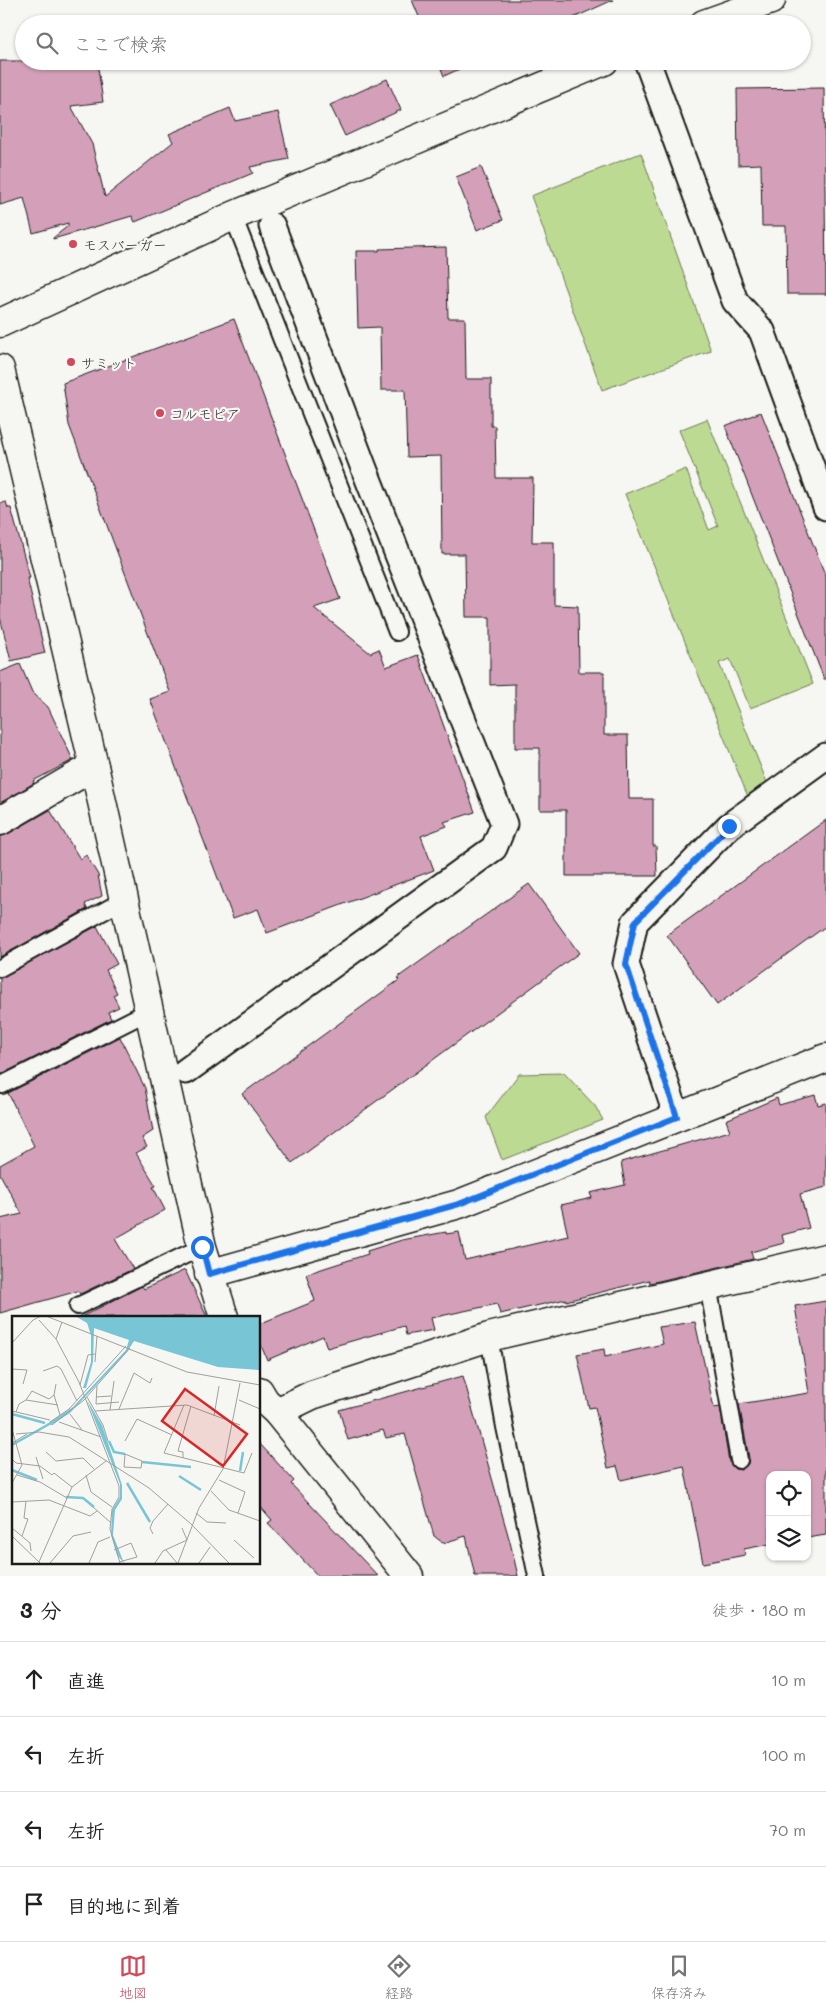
<!DOCTYPE html>
<html lang="ja">
<head>
<meta charset="utf-8">
<style>
	:root { --surface:#fff; --page:#f6f6f6; --text:#202124; --muted:#757577; --line:#e0e0e0; --accent:#d1495b }
	body { margin:0; font-family:Mali,"Klee One",sans-serif; background:var(--page); color:var(--text) }
	.controls { position:absolute; right:15px; bottom:15px; display:grid; overflow:hidden; border-radius:10px; box-shadow:0 1px 4px #0004 }
	.controls button { width:45px; height:45px; display:grid; place-items:center; padding:0; border:0; border-bottom:1px solid var(--line); background:var(--surface); color:var(--text); font:25px sans-serif }
	.stop { position:absolute; width:15px; height:15px; margin:-11px; border:4px solid #1a73e8; border-radius:50%; background:#fff }
	.stop.end { background:#1a73e8; border-color:#fff; box-shadow:0 1px 5px #0008 }
	.list { margin:0; padding:0; list-style:none }
	h2 { display:flex; justify-content:space-between; align-items:center; height:65px; margin:0; padding:0 20px; font-size:21px }
	h2 small { font-size:16px; font-weight:400; color:var(--muted) }
	.list li { display:grid; grid-template-columns:32px 1fr auto; gap:15px; align-items:center; box-sizing:border-box; height:75px; padding:0 20px; border-top:1px solid var(--line) }
	.list b { display:block; font-size:19px; white-space:nowrap }
	.list em { font-size:16px; font-style:normal; color:var(--muted) }
	.icon { flex:none; width:28px; height:28px; fill:none; stroke:currentColor; stroke-width:2; stroke-linecap:round; stroke-linejoin:round }
	.map { position:relative; flex:none; width:826px; height:1576px; overflow:hidden }
	.search { position:absolute; background:var(--surface); box-shadow:0 1px 4px #0004; left:15px; right:15px; top:15px; height:55px; display:flex; align-items:center; gap:12px; box-sizing:border-box; padding:0 18px; border-radius:28px; color:var(--muted); font-size:19px }
	.sheet { height:365px; background:var(--surface) }
	nav { display:flex; justify-content:space-around; align-items:center; box-sizing:border-box; height:70px; border-top:1px solid var(--line); background:var(--surface); font-size:14px; color:var(--muted) }
	nav a { display:grid; justify-items:center; gap:2px }
	nav .on { color:var(--accent) }
	.map>svg:first-child { display:block }
	.green { fill:#bdda92; stroke:#6c7b57 }
	.building { fill:#d4a0b9; stroke:#1c1c1c }
	.lines { fill:none; stroke-linecap:round; stroke-linejoin:round }
	.service-casing { stroke:#1c1c1c; stroke-width:20 }
	.pedestrian-casing { stroke:#1c1c1c; stroke-width:29 }
	.minor-casing { stroke:#1c1c1c; stroke-width:31 }
	.tertiary-casing { stroke:#1c1c1c; stroke-width:31 }
	.service { stroke:#f6f6f2; stroke-width:16 }
	.pedestrian { stroke:#f6f6f2; stroke-width:25 }
	.minor { stroke:#f6f6f2; stroke-width:28 }
	.tertiary { stroke:#f6f6f2; stroke-width:28 }
	.route { stroke:#1a73e8; stroke-width:6 }
	.poi-dot { fill:#d1495b; stroke:#f6f6f2; stroke-width:2 }
	.labels { text-anchor:middle; dominant-baseline:central; stroke-width:4.5; stroke-linejoin:round; paint-order:stroke }
	.poi-label { font-size:14px; fill:#1c1c1c; stroke:#f6f6f2; text-anchor:start }
	.inset-river { fill:none; stroke:#78c6d5; stroke-width:2.5 }
	.inset-road { fill:none; stroke:#9f9f9c; stroke-width:1 }
	.view { fill:#d62828; fill-opacity:0.15; stroke:#d62828; stroke-width:2.5 }
	.inset-edge { fill:none; stroke:#1c1c1c; stroke-width:2.5 }
</style>
</head>
<body>
<div class="map">
<svg width="826" height="1576" viewBox="0 0 826 1576">
	<rect width="100%" height="100%" fill="#f6f6f2"/>
	<filter id="ink" filterUnits="userSpaceOnUse"><feTurbulence type="fractalNoise" baseFrequency=".02" numOctaves="2"/><feDisplacementMap in="SourceGraphic" scale="10" xChannelSelector="R" yChannelSelector="G"/><feConvolveMatrix kernelMatrix="1 2 1 2 8 2 1 2 1" color-interpolation-filters="sRGB"/></filter>
	<g filter="url(#ink)">
		<g class="green">
			<path d="M641,153L711,351L602,390L531,196Z"/>
			<path d="M707,419L813,684L750,708L730,659L719,663L772,795L753,809L625,494L686,469L709,530L718,526L679,430Z"/>
			<path d="M564,1073L595,1106L603,1120L502,1160L486,1117L519,1074Z"/>
		</g>
		<g class="building">
			<path d="M412,0H613L560,24H422Z"/>
			<path d="M0,61H97L103,102L71,106L92,144L105,197L173,142L169,134L230,108L235,121L278,112L289,159L250,167L253,173L135,222L132,216L53,239V238L68,226V223L33,233L24,198L0,205Z"/>
			<path d="M438,61H477L444,76Z"/>
			<path d="M387,79L401,110L345,136L330,105Z"/>
			<path d="M824,88L826,294H787L786,226H762L761,164L738,165L737,89Z"/>
			<path d="M481,167L503,220L477,230L456,177Z"/>
			<path d="M446,247L448,318H465L466,379H491V426H495L496,478H533L532,542H554V605L578,606L579,672H604V735H628L629,799H653V846H656L657,876H566V810H540V748H515V684L490,685V617H466L465,554H442L441,456L407,457L405,390H381L380,327L358,328L356,251H379V249Z"/>
			<path d="M234,319L340,599L314,608L370,653L379,649L386,667L418,655L475,812L444,822L447,826L421,836L434,870L267,933L258,909L233,918L150,699L170,692L69,425L63,383Z"/>
			<path d="M761,412L826,577V679H824L725,426Z"/>
			<path d="M6,502L8,508H11L30,578H27L45,653L11,661L0,617V503Z"/>
			<path d="M20,664L32,692L48,707L73,760L33,781L34,783L0,803V672Z"/>
			<path d="M50,810L80,859L86,855L98,875L102,896L85,904L87,909L0,957V837L8,834Z"/>
			<path d="M826,820V926L717,1005L667,935Z"/>
			<path d="M529,884L579,953L292,1163L242,1094L399,980L397,978Z"/>
			<path d="M97,926L117,964L106,970L117,993L113,995L119,1007L108,1012L111,1019L0,1075V978Z"/>
			<path d="M120,1037L145,1088L153,1131L142,1138L147,1147L136,1153L156,1186L153,1187L165,1210L115,1239L133,1269L80,1294L78,1291L0,1313V1219L22,1214L0,1174V1165L34,1146L8,1093Z"/>
			<path d="M815,1095L818,1105L826,1103V1187L800,1194L809,1228L782,1235L784,1243L751,1252L753,1259L650,1283L649,1280L566,1301V1299L500,1314L497,1304L431,1318L434,1330L406,1335L404,1326L327,1348L323,1336L267,1360L259,1340V1324L315,1301L306,1274L368,1254L367,1251L402,1240L446,1232V1234L459,1232L465,1260L568,1236L561,1205L592,1198L590,1193L625,1185L621,1162L730,1131L726,1120L777,1098L779,1105Z"/>
			<path d="M185,1270L207,1317H81L142,1286L144,1289Z"/>
			<path d="M826,1301V1535L807,1538V1475H770V1544L744,1549L745,1555L703,1563L684,1466L621,1480L617,1466L608,1468L595,1407L589,1408L577,1354L604,1349L605,1357L663,1344L659,1327L695,1322L714,1408L720,1407L729,1462L735,1469L741,1470L748,1464L749,1458L739,1404L809,1393L795,1306Z"/>
			<path d="M463,1376L510,1542L518,1576H475L466,1536L443,1543L434,1536L405,1434L386,1438L383,1430L348,1440L339,1410Z"/>
			<path d="M259,1443L294,1481L291,1484L378,1576H318L268,1523L272,1520L259,1505Z"/>
		</g>
		<g class="lines">
			<g class="service-casing">
				<g id="service">
					<path d="M233,216L397,632"/>
					<path d="M0,968L124,900"/>
					<path d="M2,1085L149,1011"/>
					<path d="M708,1285L739,1460"/>
					<path d="M78,1306L202,1247"/>
					<path d="M489,1337L505,1427L537,1576"/>
				</g>
			</g>
			<g class="pedestrian-casing">
				<g id="pedestrian">
					<path d="M647,61L735,301L762,331L826,507"/>
					<path d="M186,1071L494,848L504,824L365,471L272,226"/>
					<path d="M677,1117L626,964L635,922L729,826L826,756"/>
				</g>
			</g>
			<g class="minor-casing">
				<g id="minor">
					<path d="M0,369L94,766L202,1247L224,1317"/>
					<path d="M0,821L94,766"/>
					<path d="M209,1274L459,1204L826,1058"/>
					<path d="M259,1391L265,1401L277,1412L409,1576"/>
					<path d="M277,1412L312,1395L489,1337L826,1258"/>
				</g>
			</g>
			<g class="tertiary-casing">
				<g id="tertiary">
					<path d="M704,24L771,0"/>
					<path d="M0,323L233,216L604,61"/>
				</g>
			</g>
			<use href="#service" class="service"/>
			<use href="#pedestrian" class="pedestrian"/>
			<use href="#minor" class="minor"/>
			<use href="#tertiary" class="tertiary"/>
		</g>
	</g>
	<g class="lines" filter="url(#ink)">
		<path class="route" d="M202,1247L209,1274L459,1204L677,1117L626,964L635,922L729,826"/>
	</g>
	<g class="poi-dot">
		<circle cx="73" cy="244" r="5"/>
		<circle cx="71" cy="362" r="5"/>
		<circle cx="160" cy="413" r="5"/>
	</g>
	<g class="labels">
		<g class="poi-label">
			<text x="83" y="244">モスバーガー</text>
			<text x="81" y="362">サミット</text>
			<text x="170" y="413">コルモピア</text>
		</g>
	</g>
	<g transform="translate(12 1316)">
		<rect width="248" height="248" fill="#f6f6f2"/>
		<path d="M63,0H247V54L206,51L122,25L115,36L58,97L39,109L35,108L61,91L114,34L117,24L82,12L81,46L74,72H71L79,46V19L75,7ZM75,84L90,109L110,169V183L103,194L101,219L112,247L105,239L99,219L100,194L108,181V168Z" fill="#78c6d5"/>
		<path class="inset-river" d="M0,98L33,107M97,125L102,136L113,138M0,129L39,107M130,146L179,151M0,154L25,164M228,155L231,136M167,160L189,174M115,167L138,206M54,181L71,182L82,191"/>
		<path class="inset-road" d="M34,0L175,56L248,69M27,4L44,23M50,6L44,23L67,66L107,170V181L100,193L98,213L108,247M0,27L21,4L29,0M83,46L85,20M0,53L15,54L11,68M31,55L45,50L49,53L65,85M44,68L42,79L48,99M68,69L76,39L83,38M85,70L84,88L107,86M75,81L91,109L96,125M84,81L99,80M14,84L20,75L37,83L42,79M227,84L248,93M172,89L152,137L232,157L240,137M107,93L122,57L138,67L140,62M98,94L102,65M0,95L38,104M83,95L175,89L228,109M4,96L7,88L14,84L46,89M58,98L70,114M202,100L207,70M38,106L57,93L114,30M47,106L89,121M40,109L72,84L118,32M0,113L10,149L0,167M4,118L27,116L57,121L137,172L179,208L217,247M113,125L125,103L160,119M0,127L15,118M34,136L44,145L71,142L82,153M113,138L130,145L129,152L112,151ZM24,141L31,163M171,142V136L166,135L179,90M0,143L4,147L28,150L40,159L42,157L60,171M5,159L28,166L55,182M74,159L79,176L100,191M207,164L233,176L226,197M199,175L217,194L248,205M0,186L37,184L78,200L85,195M81,191L98,206M184,197L195,206L214,207M0,212L18,227L19,235M141,218L138,212L141,205L156,188M0,220L28,247M10,220L16,203L12,202L14,185M222,224L242,242M102,234L119,227L125,241L107,246M154,234L165,247M27,246L60,171L94,145M38,247L61,220L79,216M77,247L86,226L98,221M143,247L151,235L175,224L170,212M166,247L187,192L211,153L228,67M187,247L198,231"/>
		<path class="view" d="M173,73L235,118L211,150L150,105Z"/>
		<rect width="248" height="248" class="inset-edge"/>
	</g>
</svg>
<div class="controls">
<button><svg class="icon" aria-label="locate" viewBox="0 0 24 24"><circle cx="12" cy="12" r="6"/><path d="M12 2v4M12 18v4M2 12h4M18 12h4"/></svg></button>
<button><svg class="icon" aria-label="layers" viewBox="0 0 24 24"><path d="M12 4l9 5-9 5-9-5zM3 14l9 5 9-5"/></svg></button>
</div>
<div class="stop" style="left:202px;top:1247px"></div>
<div class="stop end" style="left:729px;top:826px"></div>
<div class="search"><svg class="icon" aria-label="search" viewBox="0 0 24 24"><circle cx="10" cy="10" r="6"/><path d="M15 15l6 6"/></svg>ここで検索</div>
</div>
<section class="sheet">
<h2>3 分<small>徒歩 · 180 m</small></h2>
<ul class="list">
<li><svg class="icon" aria-label="ahead" viewBox="0 0 24 24"><path d="M12 20V5M6 11l6-6 6 6"/></svg><div><b>直進</b></div><em>10 m</em></li>
<li><svg class="icon" aria-label="left" viewBox="0 0 24 24"><path d="M17 20v-9H6M10 6l-5 5 5 5"/></svg><div><b>左折</b></div><em>100 m</em></li>
<li><svg class="icon" aria-label="left" viewBox="0 0 24 24"><path d="M17 20v-9H6M10 6l-5 5 5 5"/></svg><div><b>左折</b></div><em>70 m</em></li>
<li><svg class="icon" aria-label="arrive" viewBox="0 0 24 24"><path d="M6 21V4h12l-3 4 3 4H6"/></svg><div><b>目的地に到着</b></div></li>
</ul>
</section>
<nav>
<a class="on"><svg class="icon" aria-label="map" viewBox="0 0 24 24"><path d="M3 6l6-2 6 2 6-2v14l-6 2-6-2-6 2zM9 4v14M15 6v14"/></svg>地図</a>
<a><svg class="icon" aria-label="directions" viewBox="0 0 24 24"><path d="M12 3l9 9-9 9-9-9zM9 14v-3h6M13 9l2 2-2 2"/></svg>経路</a>
<a><svg class="icon" aria-label="saved" viewBox="0 0 24 24"><path d="M7 4h10v16l-5-4-5 4z"/></svg>保存済み</a>
</nav>
</body>
</html>
